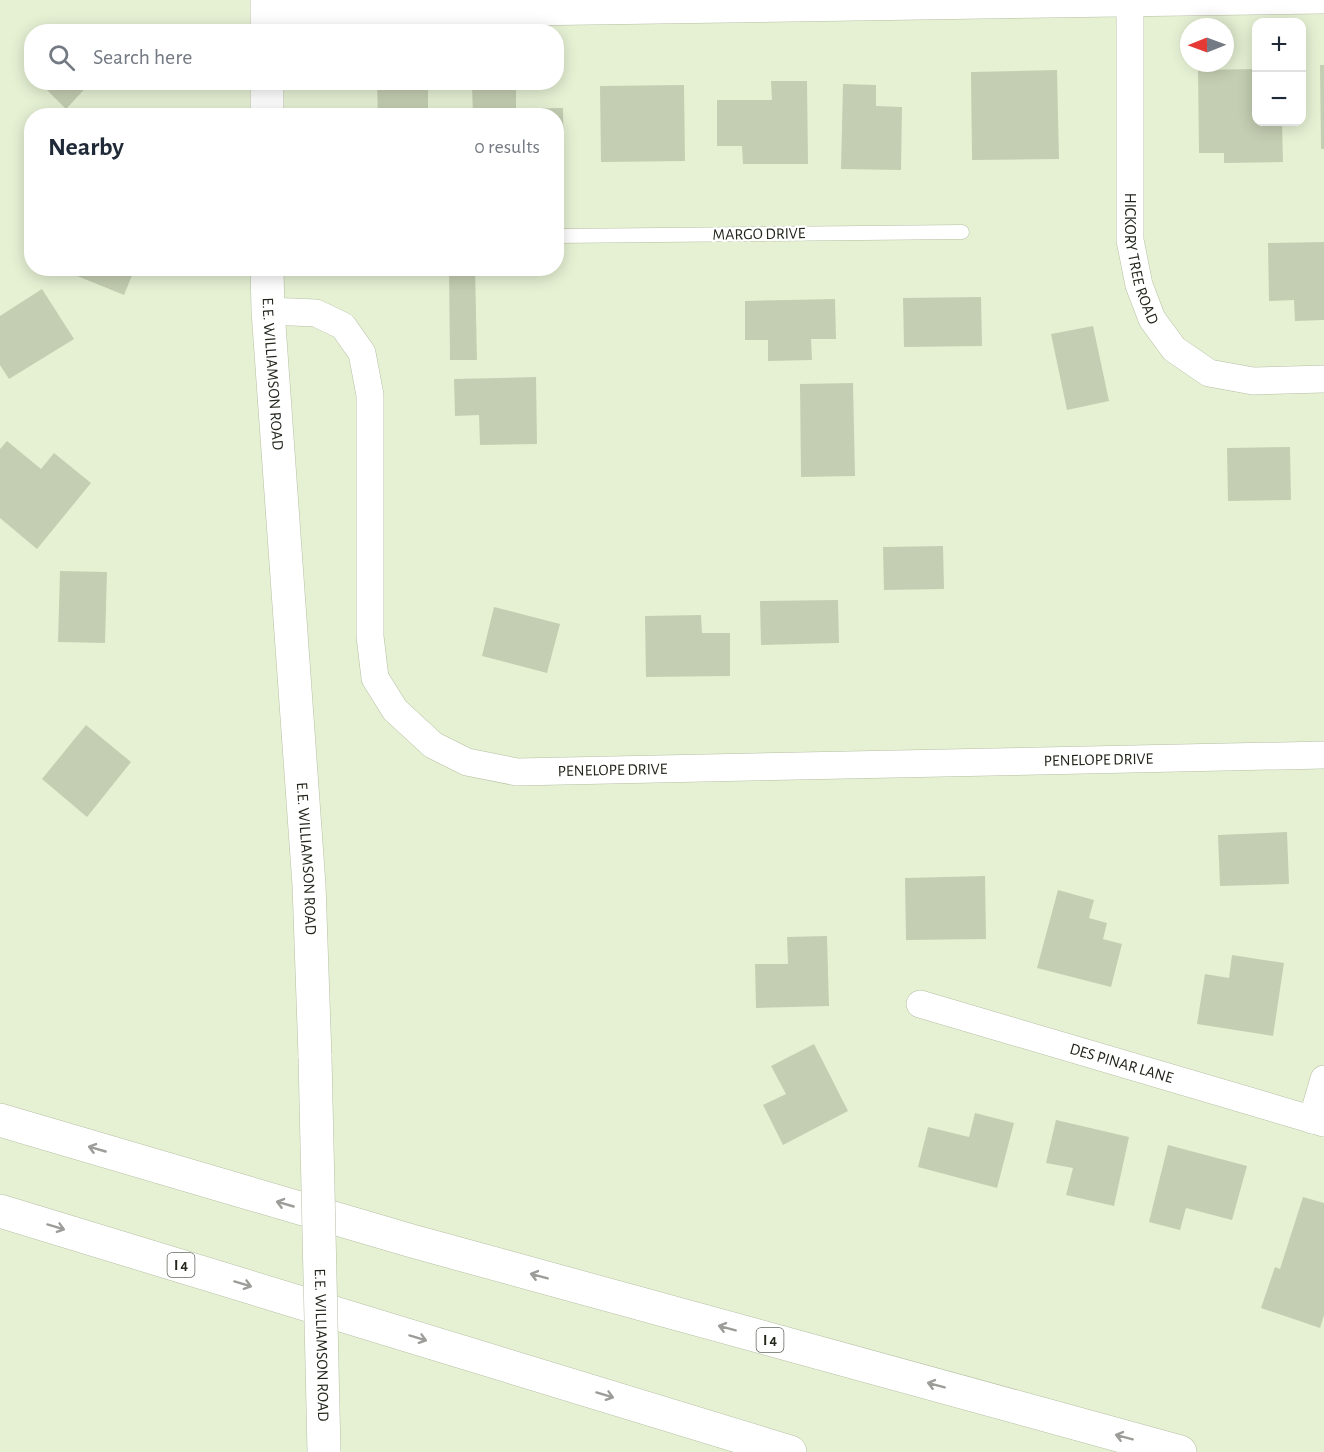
<!DOCTYPE html>
<html lang="en">
<head>
<meta charset="utf-8">
<style>
	:root { --surface:#fff; --page:#f2f2f3; --text:#1f2937; --muted:#747a83; --line:#e0e1e3 }
	body { margin:0; font-family:"Alegreya Sans",sans-serif; background:var(--page); color:var(--text) }
	.controls { position:absolute; right:18px; top:18px; display:grid; overflow:hidden; border-radius:12px; box-shadow:0 3px 15px #0003 }
	.controls button { width:54px; height:54px; display:grid; place-items:center; padding:0; border:0; border-bottom:2px solid var(--line); background:var(--surface); color:var(--text); font:30px sans-serif }
	.compass { position:absolute; left:1180px; top:18px; width:54px; height:54px; border-radius:50%; background:var(--surface); box-shadow:0 3px 15px #0003; rotate:269deg }
	.list { margin:0; padding:0; list-style:none }
	h2 { display:flex; justify-content:space-between; align-items:center; height:78px; margin:0; padding:0 24px; font-size:26px }
	h2 small { font-size:20px; font-weight:400; color:var(--muted) }
	.icon { flex:none; width:33px; height:33px; fill:none; stroke:currentColor; stroke-width:2; stroke-linecap:round; stroke-linejoin:round }
	.map { position:relative; flex:none; width:1324px; height:1452px; overflow:hidden }
	.search { position:absolute; background:var(--surface); box-shadow:0 3px 15px #0003; left:24px; top:24px; width:540px; height:66px; display:flex; align-items:center; gap:15px; box-sizing:border-box; padding:0 21px; border-radius:24px; color:var(--muted); font-size:22px }
	.panel { position:absolute; background:var(--surface); box-shadow:0 3px 15px #0003; left:24px; top:108px; width:540px; height:168px; border-radius:24px }
	.map>svg:first-child { display:block }
	.building { fill:#c4ceb2 }
	.lines { fill:none; stroke-linecap:round; stroke-linejoin:round }
	.lane-casing { stroke:#b5bfa3; stroke-width:15 }
	.street-casing { stroke:#b5bfa3; stroke-width:28 }
	.secondary-casing { stroke:#b5bfa3; stroke-width:34 }
	.highway-casing { stroke:#b5bfa3; stroke-width:34 }
	.lane { stroke:#fff; stroke-width:14 }
	.street { stroke:#fff; stroke-width:27 }
	.secondary { stroke:#fff; stroke-width:33 }
	.highway { stroke:#fff; stroke-width:33 }
	.secondary-bridge-casing { stroke:#b5bfa3; stroke-width:34; stroke-linecap:butt }
	.secondary-bridge { stroke:#fff; stroke-width:33 }
	.oneway { stroke:#9c9d98 }
	.labels { text-anchor:middle; dominant-baseline:central; stroke-width:4.5; stroke-linejoin:round; paint-order:stroke }
	.shield { fill:#fff; stroke:#64675f; stroke-width:1.5 }
	.shield-label { font-size:15px; font-weight:bold; fill:#22261b }
	.street-label { font-size:16px; fill:#22261b; stroke:#fff }
</style>
</head>
<body>
<div class="map">
<svg width="1324" height="1452" viewBox="0 0 1324 1452">
	<rect width="100%" height="100%" fill="#e6f1d4"/>
	<g class="building">
		<path d="M1320,65H1324V149H1321Z"/>
		<path d="M1256,69V122H1282L1283,162L1224,163V153H1199L1198,70Z"/>
		<path d="M1057,70L1059,159L972,160L971,72Z"/>
		<path d="M771,81H807L808,164H743L742,146H717V100H772Z"/>
		<path d="M39,82H91L66,109Z"/>
		<path d="M377,82H428V116H378Z"/>
		<path d="M843,84L876,85V106L902,107L901,170L841,169Z"/>
		<path d="M684,85L685,161L601,162L600,86Z"/>
		<path d="M516,86V109L563,108L564,153H556V116H473L472,87Z"/>
		<path d="M1324,242V320L1295,321L1294,300L1269,301L1268,243Z"/>
		<path d="M66,268H135L124,295L65,271Z"/>
		<path d="M449,268H475L477,360H450Z"/>
		<path d="M42,289L74,339L9,379L0,365V316Z"/>
		<path d="M981,297L982,346L904,347L903,298Z"/>
		<path d="M835,299L836,339H811L812,360L768,361V340H745V301Z"/>
		<path d="M1093,326L1109,401L1067,410L1051,334Z"/>
		<path d="M536,377L537,444L480,445L479,415L455,416L454,379Z"/>
		<path d="M853,383L855,476L801,477L800,384Z"/>
		<path d="M7,441L41,469L54,453L91,483L37,549L0,518V449Z"/>
		<path d="M1290,447L1291,500L1228,501L1227,448Z"/>
		<path d="M943,546L944,589L884,590L883,547Z"/>
		<path d="M60,571L107,572L105,643L58,642Z"/>
		<path d="M838,600L839,643L761,645L760,601Z"/>
		<path d="M494,607L560,624L547,673L482,656Z"/>
		<path d="M701,615L702,633H730V676L646,677L645,616Z"/>
		<path d="M86,725L131,762L87,817L42,779Z"/>
		<path d="M1287,832L1289,884L1220,886L1218,835Z"/>
		<path d="M985,876L986,939L906,940L905,878Z"/>
		<path d="M1058,890L1094,900L1089,918L1107,923L1103,939L1122,944L1111,987L1037,968Z"/>
		<path d="M827,936L829,1006L756,1008L755,964H788L787,937Z"/>
		<path d="M1232,955L1284,963L1273,1036L1197,1024L1205,974L1229,978Z"/>
		<path d="M814,1044L848,1111L783,1145L763,1105L786,1094L771,1066Z"/>
		<path d="M975,1113L1014,1123L997,1188L918,1167L928,1127L969,1137Z"/>
		<path d="M1056,1120L1129,1137L1114,1206L1066,1195L1073,1168L1046,1163Z"/>
		<path d="M1168,1145L1247,1166L1232,1220L1186,1208L1180,1230L1149,1222Z"/>
		<path d="M1303,1197L1324,1203V1315L1320,1328L1261,1308L1275,1267L1280,1269Z"/>
	</g>
	<g class="lines">
		<g class="lane-casing">
			<path id="lane" d="M556,236L962,232"/>
		</g>
		<g class="street-casing">
			<g id="street">
				<path id="s1" d="M1130,0V240L1139,285L1152,319L1174,349L1209,373L1253,381L1324,379"/>
				<path d="M267,13L524,12L1324,0"/>
				<path id="s2" d="M268,311L316,313L343,326L362,353L370,395V636L375,678L395,710L433,745L467,762L517,772L1324,755"/>
				<path id="s3" d="M920,1004L1324,1123"/>
				<path d="M1312,1120L1324,1079"/>
			</g>
		</g>
		<g class="secondary-casing">
			<g id="secondary">
				<path d="M267,0V32"/>
				<path d="M267,116V82"/>
				<path id="s4" d="M267,268L268,311L309,885L315,1057"/>
			</g>
		</g>
		<g class="highway-casing">
			<g id="highway">
				<path d="M0,1120L412,1241L1180,1452"/>
				<path d="M0,1211L790,1452"/>
			</g>
		</g>
		<use href="#lane" class="lane"/>
		<use href="#street" class="street"/>
		<use href="#secondary" class="secondary"/>
		<use href="#highway" class="highway"/>
		<g class="secondary-bridge-casing">
			<g id="secondary-bridge">
				<path id="s5" d="M315,1057L324,1452"/>
			</g>
		</g>
		<use href="#secondary-bridge" class="secondary-bridge"/>
	</g>
	<defs><path id="oneway-shaft" d="M-6 0H5M1.5-3L5.5 0L1.5 3" fill="none" stroke-width="1.6" stroke-linecap="round" stroke-linejoin="round" transform="scale(1.5)"/></defs>
	<g class="oneway">
		<use href="#oneway-shaft" transform="translate(97 1149) rotate(-164)"/>
		<use href="#oneway-shaft" transform="translate(285 1204) rotate(-164)"/>
		<use href="#oneway-shaft" transform="translate(56 1227) rotate(17)"/>
		<use href="#oneway-shaft" transform="translate(539 1276) rotate(-165)"/>
		<use href="#oneway-shaft" transform="translate(243 1284) rotate(17)"/>
		<use href="#oneway-shaft" transform="translate(727 1328) rotate(-165)"/>
		<use href="#oneway-shaft" transform="translate(418 1338) rotate(17)"/>
		<use href="#oneway-shaft" transform="translate(936 1385) rotate(-165)"/>
		<use href="#oneway-shaft" transform="translate(605 1395) rotate(17)"/>
		<use href="#oneway-shaft" transform="translate(1124 1437) rotate(-165)"/>
	</g>
	<g class="labels">
		<g class="shield">
			<rect x="167.5" y="1253" width="27" height="24" rx="4.5"/>
			<rect x="756.5" y="1328" width="27" height="24" rx="4.5"/>
		</g>
		<g class="shield-label">
			<text x="181" y="1265">I 4</text>
			<text x="770" y="1340">I 4</text>
		</g>
		<g class="street-label">
			<text transform="translate(759 234) rotate(-1)">MARGO DRIVE</text>
			<text stroke="none"><textPath href="#s1" startOffset="260">HICKORY TREE ROAD</textPath></text>
			<text stroke="none"><textPath href="#s4" startOffset="106">E.E. WILLIAMSON ROAD</textPath></text>
			<text stroke="none"><textPath href="#s2" startOffset="1197">PENELOPE DRIVE</textPath></text>
			<text stroke="none"><textPath href="#s2" startOffset="711">PENELOPE DRIVE</textPath></text>
			<text stroke="none"><textPath href="#s4" startOffset="592">E.E. WILLIAMSON ROAD</textPath></text>
			<text stroke="none"><textPath href="#s3" startOffset="210">DES PINAR LANE</textPath></text>
			<text stroke="none"><textPath href="#s5" startOffset="288">E.E. WILLIAMSON ROAD</textPath></text>
		</g>
	</g>
</svg>
<div class="controls">
<button>+</button>
<button>−</button>
</div>
<svg class="compass" viewBox="-18 -18 36 36"><path d="M0-13l5 13h-10z" fill="#e53935"/><path d="M0 13l5-13h-10z" fill="#747a83"/></svg>
<div class="search"><svg class="icon" aria-label="search" viewBox="0 0 24 24"><circle cx="10" cy="10" r="6"/><path d="M15 15l6 6"/></svg>Search here</div>
<section class="panel">
<h2>Nearby<small>0 results</small></h2>
<ul class="list">
</ul>
</section>
</div>
</body>
</html>
